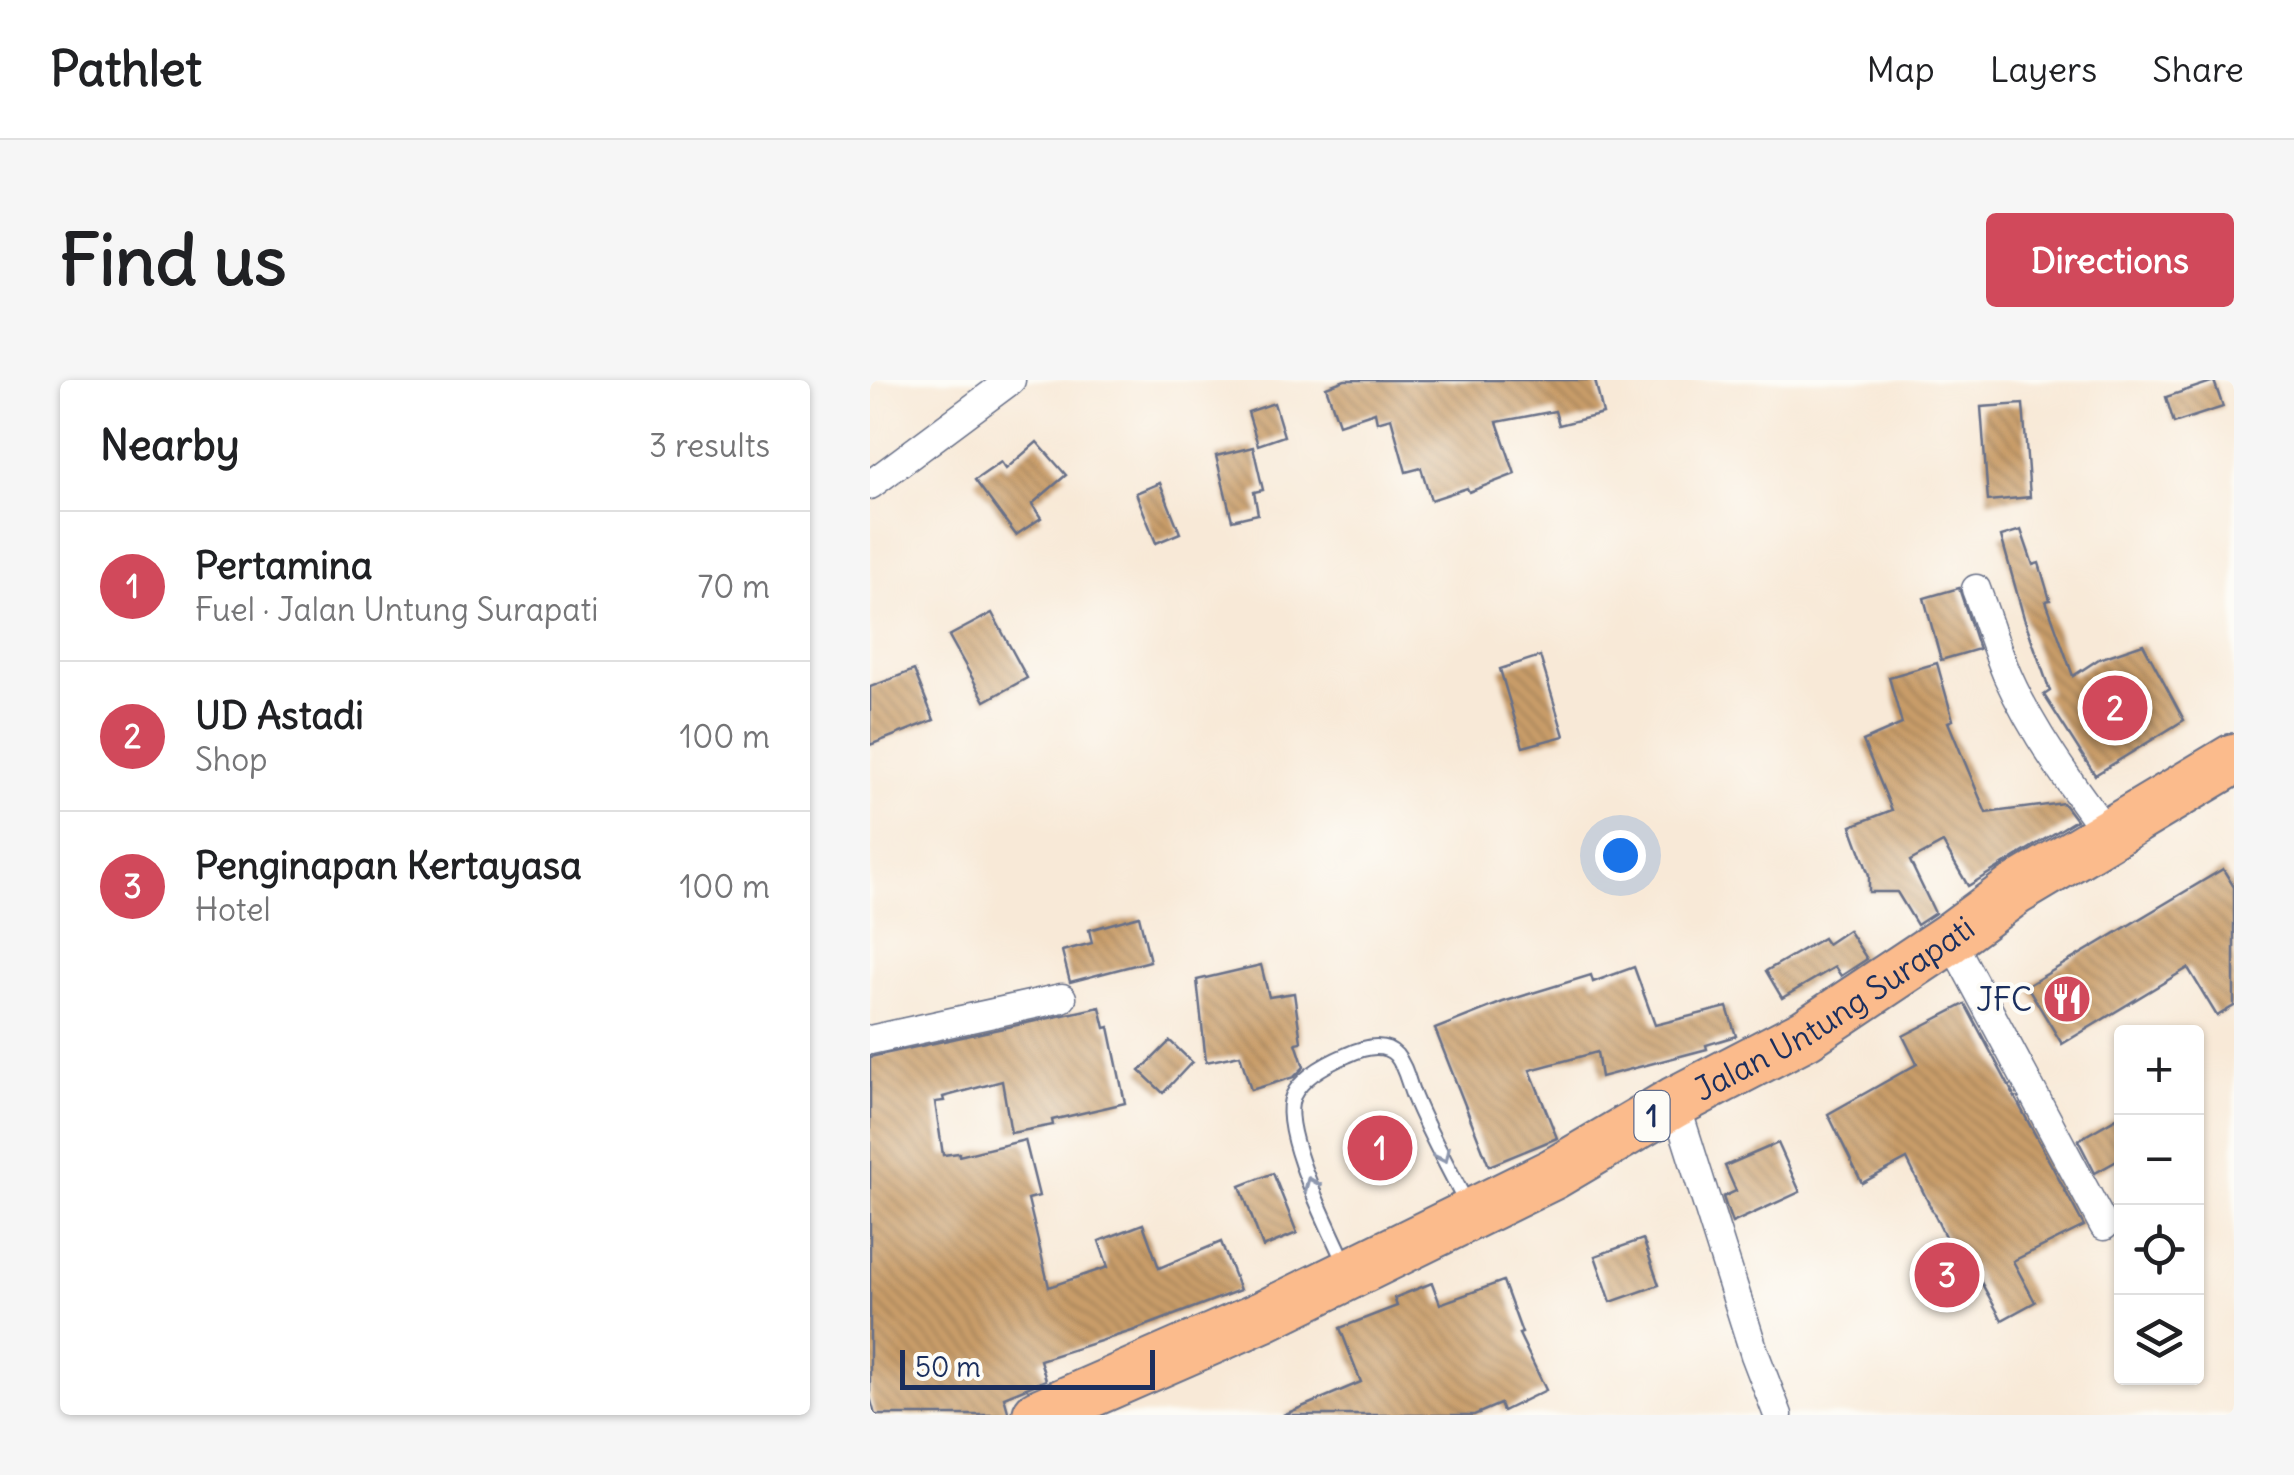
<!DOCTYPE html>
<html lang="en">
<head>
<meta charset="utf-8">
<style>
	:root { --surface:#fff; --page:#f6f6f6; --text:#202124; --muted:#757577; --line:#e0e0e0; --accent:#d1495b }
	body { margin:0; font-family:Delius,sans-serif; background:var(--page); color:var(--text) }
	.controls { position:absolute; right:30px; bottom:30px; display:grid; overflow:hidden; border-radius:10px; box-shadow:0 2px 8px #0004 }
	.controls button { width:90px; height:90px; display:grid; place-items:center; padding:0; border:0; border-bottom:2px solid var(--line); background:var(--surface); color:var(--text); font:50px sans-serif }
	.scale { position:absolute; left:30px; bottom:25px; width:255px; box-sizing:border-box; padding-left:10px; border:5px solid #1b2f5e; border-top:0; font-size:28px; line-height:35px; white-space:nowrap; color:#1b2f5e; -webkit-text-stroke:8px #fdfcf7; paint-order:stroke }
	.you { position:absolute; left:750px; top:475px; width:35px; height:35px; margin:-25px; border:8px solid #fff; border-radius:50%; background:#1a73e8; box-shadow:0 0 0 15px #1a73e833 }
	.badge { display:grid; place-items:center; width:65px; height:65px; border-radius:50%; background:var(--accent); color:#fff; font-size:32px; font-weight:700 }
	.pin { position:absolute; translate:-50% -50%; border:5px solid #fff; box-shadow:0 2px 10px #0006 }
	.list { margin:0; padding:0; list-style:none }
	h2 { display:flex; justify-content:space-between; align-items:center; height:130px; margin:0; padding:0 40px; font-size:42px }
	h2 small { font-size:32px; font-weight:400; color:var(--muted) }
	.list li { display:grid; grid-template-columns:65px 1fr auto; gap:30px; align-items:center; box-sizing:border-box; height:150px; padding:0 40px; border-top:2px solid var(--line) }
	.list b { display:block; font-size:38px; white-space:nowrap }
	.list p { margin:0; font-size:32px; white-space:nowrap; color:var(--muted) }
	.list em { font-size:32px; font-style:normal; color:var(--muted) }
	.icon { flex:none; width:55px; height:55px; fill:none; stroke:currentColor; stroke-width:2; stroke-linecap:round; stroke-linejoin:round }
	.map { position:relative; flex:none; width:1364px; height:1035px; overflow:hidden; border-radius:10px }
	header { display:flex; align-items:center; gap:60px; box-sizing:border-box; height:140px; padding:0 50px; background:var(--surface); border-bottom:2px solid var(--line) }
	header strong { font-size:48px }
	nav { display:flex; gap:55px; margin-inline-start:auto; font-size:35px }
	.intro { display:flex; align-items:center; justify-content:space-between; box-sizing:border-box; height:240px; padding:0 60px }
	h1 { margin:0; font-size:70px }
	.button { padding:25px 45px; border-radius:10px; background:var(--accent); color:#fff; font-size:35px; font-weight:700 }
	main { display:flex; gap:60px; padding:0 60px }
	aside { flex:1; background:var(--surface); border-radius:10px; box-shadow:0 2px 8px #0004 }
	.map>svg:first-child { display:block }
	.building { fill:url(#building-back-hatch) }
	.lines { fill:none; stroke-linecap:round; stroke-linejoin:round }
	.lane-casing { stroke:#687088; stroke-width:18 }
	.street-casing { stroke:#687088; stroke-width:31 }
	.highway-casing { stroke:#687088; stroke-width:54 }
	.lane { stroke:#fff; stroke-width:14 }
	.street { stroke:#fff; stroke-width:28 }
	.highway { stroke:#fbbb8c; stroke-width:50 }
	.oneway { stroke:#8d97ae }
	.labels { text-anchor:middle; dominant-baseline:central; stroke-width:8; stroke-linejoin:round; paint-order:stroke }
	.shield { fill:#fdfcf7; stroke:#5f6c8c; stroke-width:2.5 }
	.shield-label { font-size:30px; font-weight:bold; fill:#1b2f5e }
	.poi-label { font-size:32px; fill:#1b2f5e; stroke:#fdfcf7; text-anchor:end }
	.street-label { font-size:32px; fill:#1b2f5e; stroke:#fdfcf7 }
</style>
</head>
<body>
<header>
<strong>Pathlet</strong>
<nav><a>Map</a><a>Layers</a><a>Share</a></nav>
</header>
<div class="intro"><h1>Find us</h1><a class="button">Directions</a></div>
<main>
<aside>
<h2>Nearby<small>3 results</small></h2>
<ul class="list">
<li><span class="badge">1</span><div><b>Pertamina</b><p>Fuel · Jalan Untung Surapati</p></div><em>70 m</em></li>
<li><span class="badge">2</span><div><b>UD Astadi</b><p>Shop</p></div><em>100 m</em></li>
<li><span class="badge">3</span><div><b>Penginapan Kertayasa</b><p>Hotel</p></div><em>100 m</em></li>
</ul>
</aside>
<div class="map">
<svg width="1364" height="1035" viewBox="0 0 1364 1035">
	<defs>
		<pattern id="building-back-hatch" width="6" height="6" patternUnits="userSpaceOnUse" patternTransform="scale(2.5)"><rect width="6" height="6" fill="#c99d69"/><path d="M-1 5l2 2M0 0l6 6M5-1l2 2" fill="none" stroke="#a2805a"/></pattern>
	</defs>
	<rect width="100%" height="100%" fill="#fdfcf7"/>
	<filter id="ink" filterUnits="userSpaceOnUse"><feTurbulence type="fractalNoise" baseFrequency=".01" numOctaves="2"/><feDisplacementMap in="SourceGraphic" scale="20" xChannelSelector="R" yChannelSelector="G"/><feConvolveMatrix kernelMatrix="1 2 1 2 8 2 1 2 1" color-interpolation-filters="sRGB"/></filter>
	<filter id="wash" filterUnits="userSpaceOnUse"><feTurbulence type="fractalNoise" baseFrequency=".0048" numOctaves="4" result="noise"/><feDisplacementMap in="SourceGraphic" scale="40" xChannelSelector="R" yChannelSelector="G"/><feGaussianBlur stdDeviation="2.25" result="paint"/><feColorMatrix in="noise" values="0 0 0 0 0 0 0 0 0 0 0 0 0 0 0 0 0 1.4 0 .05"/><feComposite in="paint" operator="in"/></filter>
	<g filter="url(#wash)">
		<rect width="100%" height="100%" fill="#f8e9d7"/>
		<g id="blocks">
			<g class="building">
				<path d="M475,0H725L733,34L689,45L685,31L627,42L645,94L599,112L597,108L561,120L551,88L536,92L521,38L507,42L505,32L469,44L456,7Z"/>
				<path d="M1344,1L1353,27L1304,43L1296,17Z"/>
				<path d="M404,23L414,56L388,65L378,32Z"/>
				<path d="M1153,24L1160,117L1118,121L1111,27Z"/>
				<path d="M167,62L196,95L162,124L171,138L146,155L105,100L131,82L136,89Z"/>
				<path d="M383,67L393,110L384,112L388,134L362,140L346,76Z"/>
				<path d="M290,103L310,153L286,163L266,113Z"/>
				<path d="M1151,150L1163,185L1169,183L1180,220L1176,221L1203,296L1229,279L1273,264L1314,340L1225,395L1174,315L1180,311L1154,238L1131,156Z"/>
				<path d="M1089,208L1109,269L1071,280L1054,218Z"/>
				<path d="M122,233L157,298L115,321L79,256Z"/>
				<path d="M670,276L694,356L653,367L630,289Z"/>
				<path d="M1067,283L1083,340L1078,342L1116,433L1193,423L1206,440L1098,506L1073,463L1040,481L1065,533L1047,545L1027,512H999V495L981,446L1022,430L993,361L1032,344L1019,297Z"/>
				<path d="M44,290L64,340L0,365V307Z"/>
				<path d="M1353,489L1364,507V626L1347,636L1318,588L1192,664L1157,606Z"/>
				<path d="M269,536L280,581L200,602L192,571L222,563L219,550Z"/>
				<path d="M978,550L997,579L971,596L965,587L912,618L896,591L953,558L957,564Z"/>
				<path d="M391,585L399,617L424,613L431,662L426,663L434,687L424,697L381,710L370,675L336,682L327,600Z"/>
				<path d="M764,587L785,645L857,627L866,656L836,665L837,669L731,697L727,672L660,690L687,758L619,786L565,649L633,622L721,595L723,602Z"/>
				<path d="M1095,624L1214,846L1143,881L1165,922L1132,940L1102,886L1092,891L1037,779L992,803L958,734L1047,684L1033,656Z"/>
				<path d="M230,627L235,648L239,647L255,723L182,740L183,745L141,753L132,701L73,717L74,721L65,722L73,775L89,773V776L155,760L169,816L158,819L179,907L238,887L229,861L273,844L289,888L351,862L370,910L262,951L170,980L176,1000L134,1017L139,1035H5L0,1017V677Z"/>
				<path d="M300,661L322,682L293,713L270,691Z"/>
				<path d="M1252,735V778L1225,793L1208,760Z"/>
				<path d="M908,763L930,812L862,843L853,817L866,811L855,786Z"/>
				<path d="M403,793L427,853L393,867L370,806Z"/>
				<path d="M773,859L789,905L741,922L725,876Z"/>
				<path d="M633,901L652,953L649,954L676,1010L633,1031L630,1024L604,1035H413L491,1002L470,948L527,926L524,918L562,903L570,924Z"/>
			</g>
		</g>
	</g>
	<g filter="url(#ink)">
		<use href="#blocks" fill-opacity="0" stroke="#687088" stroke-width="2.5"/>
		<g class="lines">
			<g class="lane-casing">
				<path id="lane" d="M477,888C462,853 408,750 423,716C432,697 458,683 477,675C492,668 513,661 526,675C536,687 538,703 544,717C559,754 580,790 598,827"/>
			</g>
			<g class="street-casing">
				<g id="street">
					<path d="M0,105L141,0"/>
					<path d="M1106,209C1117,238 1126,269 1138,297C1164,355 1202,406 1239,456"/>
					<path d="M1080,558L1234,846"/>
					<path d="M0,660L192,618"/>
					<path d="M805,722L885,975L908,1035"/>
				</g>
			</g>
			<g class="highway-casing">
				<g id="highway">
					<path id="s1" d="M168,1035L392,937L683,794L805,722L936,654L1080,558L1145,510L1364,379"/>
				</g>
			</g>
			<use href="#lane" class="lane"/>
			<use href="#street" class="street"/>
			<use href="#highway" class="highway"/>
		</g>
		<defs><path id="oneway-chevron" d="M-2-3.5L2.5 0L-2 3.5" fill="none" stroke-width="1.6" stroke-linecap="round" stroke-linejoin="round" transform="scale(2.5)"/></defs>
		<g class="oneway">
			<use href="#oneway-chevron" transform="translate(573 776) rotate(64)"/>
			<use href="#oneway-chevron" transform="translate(441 804) rotate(-113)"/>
		</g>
	</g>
	<defs>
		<g id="restaurant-disc" transform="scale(2.5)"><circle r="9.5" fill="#d1495b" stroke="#fdfcf7"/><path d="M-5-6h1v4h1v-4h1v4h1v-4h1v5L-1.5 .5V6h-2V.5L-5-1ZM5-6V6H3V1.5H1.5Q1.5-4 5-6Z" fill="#fff"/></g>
	</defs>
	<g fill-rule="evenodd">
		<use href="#restaurant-disc" x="1197" y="619"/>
	</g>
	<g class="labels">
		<rect class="shield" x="764.5" y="711" width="35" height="50" rx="8"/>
		<g class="shield-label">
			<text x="782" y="736">1</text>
		</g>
		<g class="poi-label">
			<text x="1162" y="619">JFC</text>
		</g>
		<g class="street-label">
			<text stroke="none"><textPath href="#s1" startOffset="895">Jalan Untung Surapati</textPath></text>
		</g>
	</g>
</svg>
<div class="controls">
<button>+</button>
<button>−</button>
<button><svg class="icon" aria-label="locate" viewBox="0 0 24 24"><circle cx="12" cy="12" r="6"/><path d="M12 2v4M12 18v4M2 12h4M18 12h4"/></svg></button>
<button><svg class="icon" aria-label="layers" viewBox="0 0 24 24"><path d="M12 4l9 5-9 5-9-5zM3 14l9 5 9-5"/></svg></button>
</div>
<div class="scale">50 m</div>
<div class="you"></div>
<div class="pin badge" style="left:510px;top:768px">1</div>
<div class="pin badge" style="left:1245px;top:328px">2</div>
<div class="pin badge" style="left:1077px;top:895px">3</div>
</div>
</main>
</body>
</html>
